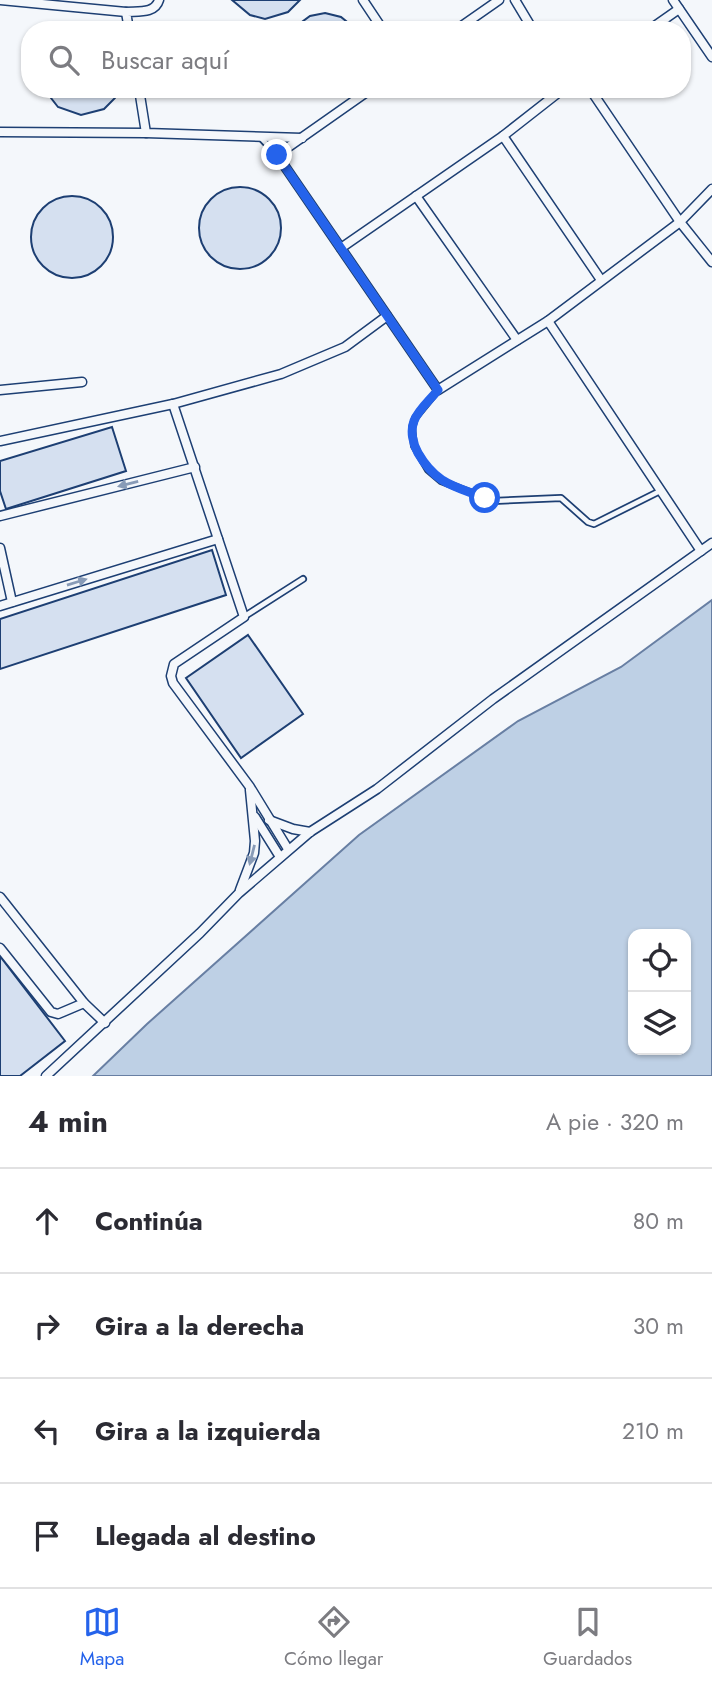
<!DOCTYPE html>
<html lang="es">
<head>
<meta charset="utf-8">
<style>
	:root { --surface:#fff; --page:#f7f7f7; --text:#2b2b33; --muted:#7c7c81; --line:#e1e1e2; --accent:#2563eb }
	body { margin:0; font-family:Jost,sans-serif; background:var(--page); color:var(--text) }
	.controls { position:absolute; right:21px; bottom:21px; display:grid; overflow:hidden; border-radius:14px; box-shadow:0 2px 5px #0004 }
	.controls button { width:63px; height:63px; display:grid; place-items:center; padding:0; border:0; border-bottom:2px solid var(--line); background:var(--surface); color:var(--text); font:35px sans-serif }
	.stop { position:absolute; width:21px; height:21px; margin:-16px; border:5px solid #2563eb; border-radius:50%; background:#fff }
	.stop.end { background:#2563eb; border-color:#fff; box-shadow:0 2px 7px #0008 }
	.list { margin:0; padding:0; list-style:none }
	h2 { display:flex; justify-content:space-between; align-items:center; height:91px; margin:0; padding:0 28px; font-size:30px }
	h2 small { font-size:23px; font-weight:400; color:var(--muted) }
	.list li { display:grid; grid-template-columns:46px 1fr auto; gap:21px; align-items:center; box-sizing:border-box; height:105px; padding:0 28px; border-top:2px solid var(--line) }
	.list b { display:block; font-size:26px; white-space:nowrap }
	.list em { font-size:23px; font-style:normal; color:var(--muted) }
	.icon { flex:none; width:38px; height:38px; fill:none; stroke:currentColor; stroke-width:2; stroke-linecap:round; stroke-linejoin:round }
	.map { position:relative; flex:none; width:712px; height:1076px; overflow:hidden }
	.search { position:absolute; background:var(--surface); box-shadow:0 2px 5px #0004; left:21px; right:21px; top:21px; height:77px; display:flex; align-items:center; gap:18px; box-sizing:border-box; padding:0 24px; border-radius:28px; color:var(--muted); font-size:26px }
	.sheet { height:511px; background:var(--surface) }
	nav { display:flex; justify-content:space-around; align-items:center; box-sizing:border-box; height:98px; border-top:2px solid var(--line); background:var(--surface); font-size:19px; color:var(--muted) }
	nav a { display:grid; justify-items:center; gap:4px }
	nav .on { color:var(--accent) }
	.map>svg:first-child { display:block }
	.water { fill:#bed0e5; stroke:#687fa3; stroke-width:2; fill-rule:evenodd }
	.building { fill:#d5e0f0; stroke:#1d3f73; stroke-width:2 }
	.lines { fill:none; stroke-linecap:round; stroke-linejoin:round }
	.lane-casing { stroke:#1d3f73; stroke-width:8 }
	.street-casing { stroke:#1d3f73; stroke-width:11 }
	.lane { stroke:#f4f7fb; stroke-width:4.5 }
	.street { stroke:#f4f7fb; stroke-width:8 }
	.oneway { fill:#889bb7 }
	.route { stroke:#2563eb; stroke-width:9 }
</style>
</head>
<body>
<div class="map">
<svg width="712" height="1076" viewBox="0 0 712 1076">
	<rect width="100%" height="100%" fill="#f4f7fb"/>
	<path class="water" d="M712,600V1076H93L147,1024L359,835L518,721L621,667ZM633,934H686V1050H633Z"/>
	<g class="building">
		<path d="M232,0H300L288,12L265,19L250,15Z"/>
		<path d="M325,13L341,17L357,30H291L310,16Z"/>
		<path d="M44,89H120L115,98L104,109L81,115L58,107Z"/>
		<path d="M303,89H345L323,95Z"/>
		<circle cx="240" cy="228" r="41"/>
		<circle cx="72" cy="237" r="41"/>
		<path d="M112,427L126,471L6,509L0,491V461Z"/>
		<path d="M212,550L226,595L0,669V619Z"/>
		<path d="M248,635L303,714L241,758L186,678Z"/>
		<path d="M0,956L65,1041L20,1076H0Z"/>
	</g>
	<g class="lines">
		<g class="lane-casing">
			<g id="lane">
				<path d="M261,138L276,154"/>
				<path d="M438,390L415,418L412,428L414,446L428,470L441,481L493,501L561,498L588,522L594,524L660,491"/>
				<path d="M245,616L303,579"/>
			</g>
		</g>
		<g class="street-casing">
			<g id="street">
				<path d="M0,0L126,12"/>
				<path d="M363,0L383,30"/>
				<path d="M515,0L533,30"/>
				<path d="M673,0L712,57"/>
				<path d="M129,30L126,12C138,11 155,14 159,0"/>
				<path d="M456,30L499,0"/>
				<path d="M649,30L679,9"/>
				<path d="M139,89L146,133L302,138"/>
				<path d="M371,89L277,155L438,390L548,321L680,222L712,189"/>
				<path d="M590,89L680,222L712,262"/>
				<path d="M0,132L146,133"/>
				<path d="M503,136L601,280"/>
				<path d="M416,196L517,340"/>
				<path d="M341,248L503,136L563,89"/>
				<path d="M548,321L701,551"/>
				<path d="M0,390L82,382"/>
				<path d="M173,404L244,617L174,664L171,676L173,683L250,787L288,849"/>
				<path d="M0,441L173,404L281,374L345,347L387,316"/>
				<path d="M0,516L195,467"/>
				<path d="M0,548L12,602"/>
				<path d="M0,606L218,539"/>
				<path d="M255,817L280,857"/>
				<path d="M269,820L293,829L310,832"/>
				<path d="M240,890L254,853L255,841L250,790"/>
				<path d="M0,897L84,1003L105,1023"/>
				<path d="M0,948L51,1012L58,1014L84,1003"/>
				<path d="M46,1076L200,933L239,893L310,832L377,789L493,699L712,543"/>
			</g>
		</g>
		<use href="#lane" class="lane"/>
		<use href="#street" class="street"/>
	</g>
	<defs><path id="oneway-solid" d="M-6-.8H1V-3.2L6.5 0L1 3.2V.8H-6Z" transform="scale(1.75)"/></defs>
	<g class="oneway">
		<use href="#oneway-solid" transform="translate(128 484) rotate(166)"/>
		<use href="#oneway-solid" transform="translate(77 582) rotate(-17)"/>
		<use href="#oneway-solid" transform="translate(252 855) rotate(104)"/>
	</g>
	<g class="lines">
		<path class="route" d="M277,155L438,390C430,400 418,410 414,421C410,431 413,444 418,453C436,484 454,486 485,498"/>
	</g>
</svg>
<div class="controls">
<button><svg class="icon" aria-label="locate" viewBox="0 0 24 24"><circle cx="12" cy="12" r="6"/><path d="M12 2v4M12 18v4M2 12h4M18 12h4"/></svg></button>
<button><svg class="icon" aria-label="layers" viewBox="0 0 24 24"><path d="M12 4l9 5-9 5-9-5zM3 14l9 5 9-5"/></svg></button>
</div>
<div class="stop" style="left:485px;top:498px"></div>
<div class="stop end" style="left:277px;top:155px"></div>
<div class="search"><svg class="icon" aria-label="search" viewBox="0 0 24 24"><circle cx="10" cy="10" r="6"/><path d="M15 15l6 6"/></svg>Buscar aquí</div>
</div>
<section class="sheet">
<h2>4 min<small>A pie · 320 m</small></h2>
<ul class="list">
<li><svg class="icon" aria-label="ahead" viewBox="0 0 24 24"><path d="M12 20V5M6 11l6-6 6 6"/></svg><div><b>Continúa</b></div><em>80 m</em></li>
<li><svg class="icon" aria-label="right" viewBox="0 0 24 24"><path d="M7 20v-9h11M14 6l5 5-5 5"/></svg><div><b>Gira a la derecha</b></div><em>30 m</em></li>
<li><svg class="icon" aria-label="left" viewBox="0 0 24 24"><path d="M17 20v-9H6M10 6l-5 5 5 5"/></svg><div><b>Gira a la izquierda</b></div><em>210 m</em></li>
<li><svg class="icon" aria-label="arrive" viewBox="0 0 24 24"><path d="M6 21V4h12l-3 4 3 4H6"/></svg><div><b>Llegada al destino</b></div></li>
</ul>
</section>
<nav>
<a class="on"><svg class="icon" aria-label="map" viewBox="0 0 24 24"><path d="M3 6l6-2 6 2 6-2v14l-6 2-6-2-6 2zM9 4v14M15 6v14"/></svg>Mapa</a>
<a><svg class="icon" aria-label="directions" viewBox="0 0 24 24"><path d="M12 3l9 9-9 9-9-9zM9 14v-3h6M13 9l2 2-2 2"/></svg>Cómo llegar</a>
<a><svg class="icon" aria-label="saved" viewBox="0 0 24 24"><path d="M7 4h10v16l-5-4-5 4z"/></svg>Guardados</a>
</nav>
</body>
</html>
